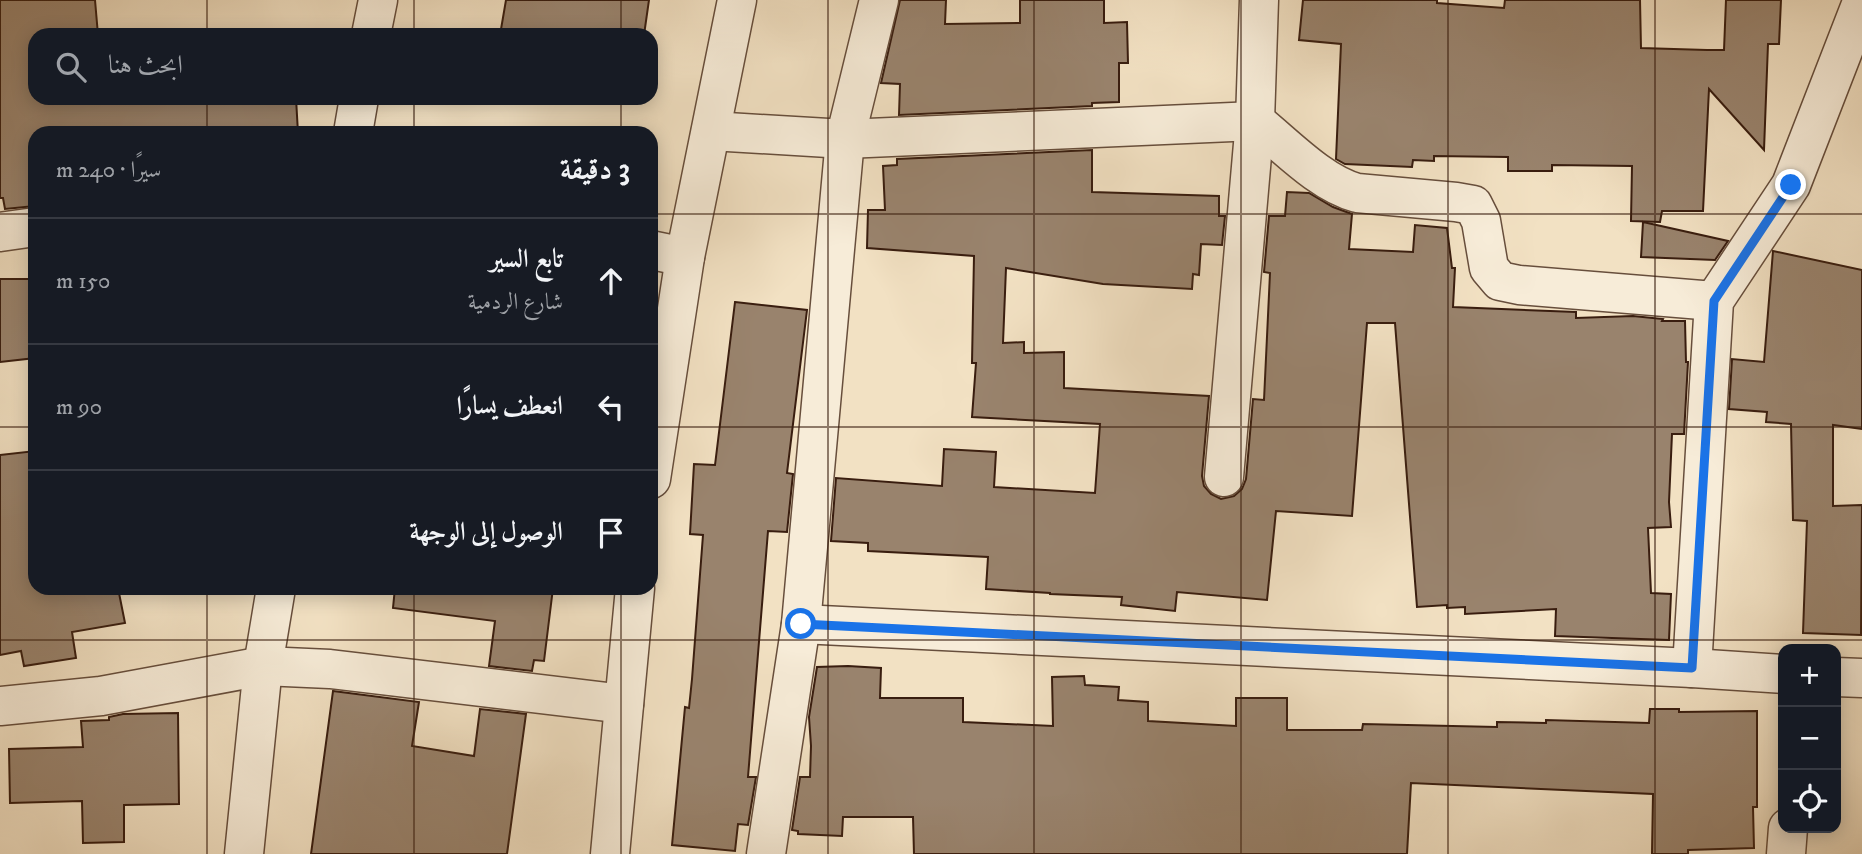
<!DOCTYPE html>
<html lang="ar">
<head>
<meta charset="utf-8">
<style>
	:root { --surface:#171b24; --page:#242831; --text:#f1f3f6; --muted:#9ea1a6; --line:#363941 }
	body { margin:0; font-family:"IM FELL DW Pica",Amiri,serif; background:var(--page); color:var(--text); direction:rtl }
	.controls { position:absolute; right:21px; bottom:21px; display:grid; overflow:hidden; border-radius:14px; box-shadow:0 4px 18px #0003 }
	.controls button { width:63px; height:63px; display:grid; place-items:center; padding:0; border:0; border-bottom:2px solid var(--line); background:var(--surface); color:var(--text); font:35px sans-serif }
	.stop { position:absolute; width:21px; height:21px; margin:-16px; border:5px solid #1a73e8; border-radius:50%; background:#fff }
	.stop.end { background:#1a73e8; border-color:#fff; box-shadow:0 2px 7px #0008 }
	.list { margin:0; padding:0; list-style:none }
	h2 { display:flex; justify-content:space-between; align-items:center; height:91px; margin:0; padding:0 28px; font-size:30px }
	h2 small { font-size:23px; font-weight:400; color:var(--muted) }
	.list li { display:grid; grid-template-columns:46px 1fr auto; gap:21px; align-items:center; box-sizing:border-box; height:126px; padding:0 28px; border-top:2px solid var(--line) }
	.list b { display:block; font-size:26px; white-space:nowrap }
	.list p { margin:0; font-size:23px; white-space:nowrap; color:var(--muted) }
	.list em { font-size:23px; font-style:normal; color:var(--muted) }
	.icon { flex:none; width:38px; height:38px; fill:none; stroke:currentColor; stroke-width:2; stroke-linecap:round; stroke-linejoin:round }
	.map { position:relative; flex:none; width:1862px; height:854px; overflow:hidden; direction:ltr }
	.search { position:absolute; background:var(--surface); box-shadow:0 4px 18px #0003; left:28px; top:28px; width:630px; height:77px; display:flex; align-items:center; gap:18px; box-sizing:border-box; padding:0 24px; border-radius:21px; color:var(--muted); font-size:26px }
	.panel { position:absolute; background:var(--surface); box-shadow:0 4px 18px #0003; left:28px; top:126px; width:630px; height:469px; border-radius:21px; direction:rtl }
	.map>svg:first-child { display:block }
	.building { fill:#99836d; stroke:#391d0f; stroke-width:2 }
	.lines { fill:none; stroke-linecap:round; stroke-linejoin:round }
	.street-casing { stroke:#674e3c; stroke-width:41 }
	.street { stroke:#f7ecd8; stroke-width:38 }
	.route { stroke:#1a73e8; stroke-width:9 }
	.grid { fill:none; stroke:#391d0f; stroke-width:2; stroke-opacity:0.55 }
</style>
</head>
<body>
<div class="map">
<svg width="1862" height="854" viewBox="0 0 1862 854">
	<rect width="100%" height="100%" fill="#f2e1c3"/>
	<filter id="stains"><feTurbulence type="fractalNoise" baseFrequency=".00286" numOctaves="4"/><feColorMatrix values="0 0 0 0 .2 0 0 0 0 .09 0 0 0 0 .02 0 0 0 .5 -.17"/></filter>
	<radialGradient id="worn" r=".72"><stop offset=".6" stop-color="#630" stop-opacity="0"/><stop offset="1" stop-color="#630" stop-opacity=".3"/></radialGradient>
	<g class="building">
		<path d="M0,0H95L98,35H35V98H296L298,133H35V206L5,209L3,198H0Z"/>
		<path d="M506,0H649L644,35H500Z"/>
		<path d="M900,0H946L945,24L1020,23V0H1104V23L1127,22L1128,63H1119V102L1092,103V106L899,115L900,84L881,83Z"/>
		<path d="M1303,0H1437V3L1504,8L1505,0H1640L1641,48L1707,50H1724L1726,0H1781L1779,44H1768L1764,150L1709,89L1703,211H1662L1660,222L1631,221L1632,166L1552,165V171H1508V157L1434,156V161L1413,160L1412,167L1345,164L1336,159L1341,44L1299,40Z"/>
		<path d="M1092,150V192L1219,196V216H1225L1222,245L1201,244L1199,275L1193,274L1192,289L1103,284L1006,268L1003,343L1024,342V353L1064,352V388L1209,396L1202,476L1204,486L1211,494L1221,499L1234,496L1242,489L1246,479L1253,399L1264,400L1270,273L1264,272L1269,216H1285L1287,192L1309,193L1333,207L1352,214L1349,249L1413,252L1415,225L1447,228L1452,268H1455L1453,307L1576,312V318L1633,316L1663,319L1662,321H1685L1686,362H1688L1684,434H1672L1669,502L1671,527L1648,528L1651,593L1671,594L1669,640L1555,636L1556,609L1465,614V607L1447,608V605L1417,607L1395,323H1367L1352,516L1276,511L1267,600L1177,592L1175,611L1121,605L1122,597L1050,594V593L986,589L988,557L868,551V543L831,541L836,478L942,486L944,449L996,452L994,487L1095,493L1100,424L972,417L976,363H972L974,256L867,248L868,210H885L883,166L897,165V159Z"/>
		<path d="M1643,222L1728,241L1715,260L1641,257Z"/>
		<path d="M1773,251L1862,270V429L1833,425V506L1862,505L1861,635L1803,633L1807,521L1793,520L1791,424L1766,422L1767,412L1729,409L1732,359L1764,362Z"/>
		<path d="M0,279H35V358L0,362Z"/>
		<path d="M735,302L807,310L787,473L793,474L787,532L768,531L748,777H756L748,825L738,824L735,851L672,845L685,707L689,708L692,679L703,535L690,534L694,464L715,465Z"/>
		<path d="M35,451V588H118L125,623L72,632L76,658L24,666L21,651L0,655V455Z"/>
		<path d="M395,588H553L544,661L534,660L532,671L489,666L495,621L393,608Z"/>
		<path d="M848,666L881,668L880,698H963V722L1053,726L1052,677L1084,676L1085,685L1119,687L1118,700L1148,702V721L1236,726V698H1287V730H1362L1363,724L1497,727V722L1546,723V720L1649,723L1650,709H1679V712L1757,711V807H1753L1754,848L1688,850V854H1652L1653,794L1411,783L1407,854H914L913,817H843L842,836L798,834V831L792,830L800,777H810L811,746L809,717L817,667Z"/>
		<path d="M333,691L419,702L412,746L474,756L480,709L526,714L507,854H311Z"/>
		<path d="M178,713L179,804L124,805V842L83,843L82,801L10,803L9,749L83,747L81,721L109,720V717L123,714Z"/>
	</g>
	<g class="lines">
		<g class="street-casing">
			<g id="street">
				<path d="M371,35L378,0"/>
				<path d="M711,131L845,139L1255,121C1285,145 1320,183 1357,193L1456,202L1473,205L1481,221L1489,268L1500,281L1519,285L1714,301"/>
				<path d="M353,133L359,98"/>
				<path d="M0,232L35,227"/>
				<path d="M651,250L685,257"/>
				<path d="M1224,477L1255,121L1259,0"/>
				<path d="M651,479L685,257L737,0"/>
				<path d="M801,624L1692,668L1783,674"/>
				<path d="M1692,668L1714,301L1791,185L1862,2"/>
				<path d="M1836,677L1862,678"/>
				<path d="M0,706L101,696L263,666L330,669L624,704"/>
				<path d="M244,854L263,666L276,588"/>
				<path d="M610,854L635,588"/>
				<path d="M766,854L801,624L845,139L879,0"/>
				<path d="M1786,854L1788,828"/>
			</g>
		</g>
		<use href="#street" class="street"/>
	</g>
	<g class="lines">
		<path class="route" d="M801,624L1692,668L1714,301L1791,185"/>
	</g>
	<path class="grid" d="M207,0V35M414,0V35M621,0V35M828,0V854M1034,0V854M1241,0V854M1448,0V854M1655,0V854M207,98V133M414,98V133M621,98V133M0,214H35M651,214H1862M0,427H35M651,427H1862M207,588V854M414,588V854M621,588V854M0,640H1862"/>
	<rect width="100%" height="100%" filter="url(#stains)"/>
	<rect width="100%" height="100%" fill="url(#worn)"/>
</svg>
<div class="controls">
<button>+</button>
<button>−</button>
<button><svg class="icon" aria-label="locate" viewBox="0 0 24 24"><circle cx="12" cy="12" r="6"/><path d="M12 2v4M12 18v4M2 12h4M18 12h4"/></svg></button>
</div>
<div class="stop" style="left:801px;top:624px"></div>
<div class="stop end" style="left:1791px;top:185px"></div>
<div class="search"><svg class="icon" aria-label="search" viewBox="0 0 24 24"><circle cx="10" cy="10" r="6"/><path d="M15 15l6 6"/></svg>ابحث هنا</div>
<section class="panel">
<h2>3 دقيقة<small>سيرًا · 240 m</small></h2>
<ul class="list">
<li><svg class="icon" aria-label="ahead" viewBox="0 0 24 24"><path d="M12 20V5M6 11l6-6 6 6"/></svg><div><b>تابع السير</b><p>شارع الردمية</p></div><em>150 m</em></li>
<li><svg class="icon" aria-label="left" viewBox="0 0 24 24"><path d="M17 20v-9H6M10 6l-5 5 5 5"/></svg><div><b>انعطف يسارًا</b></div><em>90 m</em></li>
<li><svg class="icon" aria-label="arrive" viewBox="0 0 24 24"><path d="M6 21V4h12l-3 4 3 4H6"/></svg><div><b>الوصول إلى الوجهة</b></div></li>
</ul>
</section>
</div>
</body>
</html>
